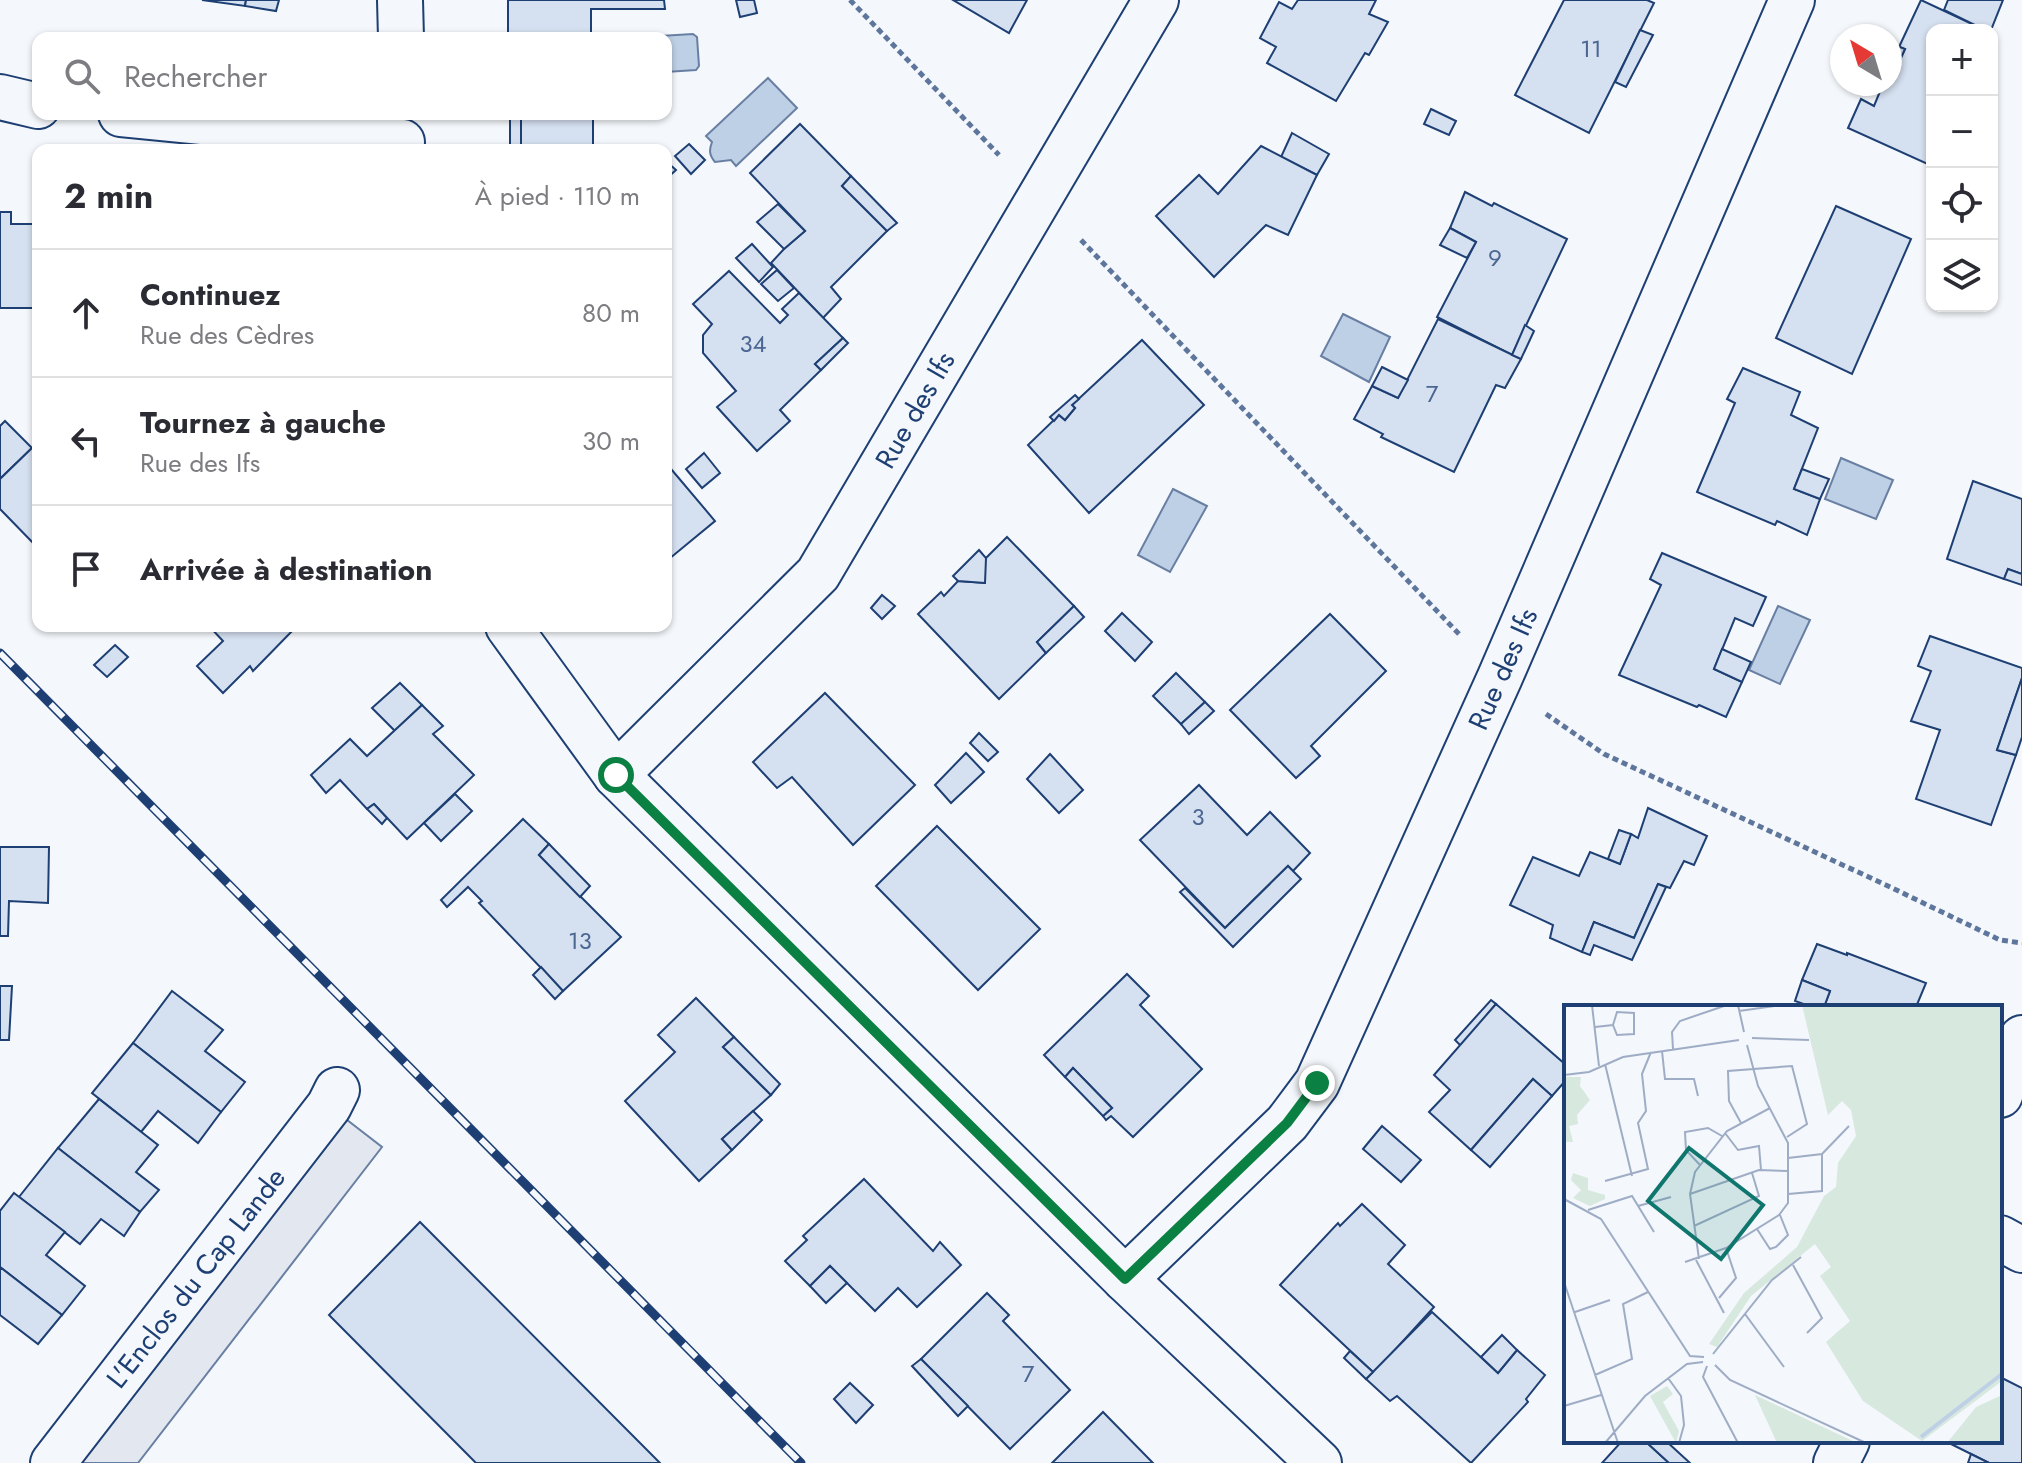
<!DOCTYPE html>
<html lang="fr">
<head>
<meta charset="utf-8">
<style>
	:root { --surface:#fff; --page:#f2f2f3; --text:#2b2b33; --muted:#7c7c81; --line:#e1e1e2 }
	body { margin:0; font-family:Jost,sans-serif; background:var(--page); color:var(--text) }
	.controls { position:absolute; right:24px; top:24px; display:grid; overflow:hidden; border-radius:16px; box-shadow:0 2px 6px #0004 }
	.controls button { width:72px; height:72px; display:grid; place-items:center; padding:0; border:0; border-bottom:2px solid var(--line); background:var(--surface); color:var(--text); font:40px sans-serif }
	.compass { position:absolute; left:1830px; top:24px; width:72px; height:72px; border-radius:50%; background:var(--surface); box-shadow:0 2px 6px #0004; rotate:322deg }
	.stop { position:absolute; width:24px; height:24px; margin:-18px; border:6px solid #0b8043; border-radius:50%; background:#fff }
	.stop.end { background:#0b8043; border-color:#fff; box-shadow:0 2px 8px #0008 }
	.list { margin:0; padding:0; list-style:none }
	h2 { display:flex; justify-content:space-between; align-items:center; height:104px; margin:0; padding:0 32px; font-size:34px }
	h2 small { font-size:26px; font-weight:400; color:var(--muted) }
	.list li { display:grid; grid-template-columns:52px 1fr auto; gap:24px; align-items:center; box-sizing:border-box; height:128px; padding:0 32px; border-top:2px solid var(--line) }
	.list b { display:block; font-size:30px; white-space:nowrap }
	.list p { margin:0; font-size:26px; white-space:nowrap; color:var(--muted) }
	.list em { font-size:26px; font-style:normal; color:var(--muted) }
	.icon { flex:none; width:44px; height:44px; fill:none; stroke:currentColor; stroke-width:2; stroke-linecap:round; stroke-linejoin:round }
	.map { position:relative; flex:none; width:2022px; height:1463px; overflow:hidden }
	.search { position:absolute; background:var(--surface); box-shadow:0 2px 6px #0004; left:32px; top:32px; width:640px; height:88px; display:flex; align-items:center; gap:20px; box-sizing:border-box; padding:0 28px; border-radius:16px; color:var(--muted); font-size:30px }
	.panel { position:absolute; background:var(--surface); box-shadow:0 2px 6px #0004; left:32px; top:144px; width:640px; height:488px; border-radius:16px }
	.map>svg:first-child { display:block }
	.parking { fill:#e3e8f0; stroke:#687fa3; stroke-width:2 }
	.water { fill:#bed0e5; stroke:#687fa3; stroke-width:2 }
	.building { fill:#d5e0f0; stroke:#1d3f73; stroke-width:2 }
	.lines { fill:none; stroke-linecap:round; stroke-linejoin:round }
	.street-casing { stroke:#1d3f73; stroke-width:48 }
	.path { stroke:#5e769c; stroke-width:5; stroke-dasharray:6 4; stroke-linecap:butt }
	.street { stroke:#f4f7fb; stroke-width:44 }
	.rail-casing { stroke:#1d3f73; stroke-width:9 }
	.rail { stroke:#f4f7fb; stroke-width:6; stroke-dasharray:18; stroke-linecap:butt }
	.route { stroke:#0b8043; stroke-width:10 }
	.labels { text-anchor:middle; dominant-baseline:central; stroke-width:6; stroke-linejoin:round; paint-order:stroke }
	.number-label { font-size:24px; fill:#4b6792 }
	.street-label { font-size:28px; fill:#1d3f73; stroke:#f4f7fb }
	.inset-river { fill:none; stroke:#bed0e5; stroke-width:4 }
	.inset-road { fill:none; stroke:#9eadc5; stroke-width:2 }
	.view { fill:#0f766e; fill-opacity:0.15; stroke:#0f766e; stroke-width:4 }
	.inset-edge { fill:none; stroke:#1d3f73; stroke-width:4 }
</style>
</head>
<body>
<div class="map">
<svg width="2022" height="1463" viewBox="0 0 2022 1463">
	<rect width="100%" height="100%" fill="#f4f7fb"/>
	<path class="parking" d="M329,1106L382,1147L138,1463H53Z"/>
	<g class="water">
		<path d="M693,34L697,37L699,66L696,70L666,72V38H626Z"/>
		<path d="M768,78L797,108L736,166L731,160L715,162C709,155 709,150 712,142L706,136Z"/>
		<path d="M1343,314L1390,337L1369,382L1321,356Z"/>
		<path d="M1841,458L1893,480L1876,519L1825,499Z"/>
		<path d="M1173,489L1207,506L1170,572L1138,555Z"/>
		<path d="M1778,606L1810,620L1780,684L1749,670Z"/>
	</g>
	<g class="building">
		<path d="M202,0H246L245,6Z"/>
		<path d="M246,0H279L276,11L245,6Z"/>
		<path d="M508,0H664L665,9H591V38H508Z"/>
		<path d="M736,0H754L757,13L740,17Z"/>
		<path d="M953,0H1027L1009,33Z"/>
		<path d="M1298,0H1376L1369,14L1388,22L1369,55L1365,53L1336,101L1267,63L1276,47L1260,38L1279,2L1292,9Z"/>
		<path d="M1564,0H1647L1654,3L1589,133L1515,95Z"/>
		<path d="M1921,0L1985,30H1932V166L1848,128L1861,99L1874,106L1883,84H1890V71L1894,73L1905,49L1899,47Z"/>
		<path d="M1948,0H2003L1991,30H1985L1944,10Z"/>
		<path d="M1640,30L1653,35L1626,87L1615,82Z"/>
		<path d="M1895,45L1905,49L1894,73L1890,71V53Z"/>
		<path d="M1431,109L1456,121L1449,135L1424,124Z"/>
		<path d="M510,114H521V146L510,147Z"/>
		<rect x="521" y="114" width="72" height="32"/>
		<path d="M800,124L851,176L842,186L887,231L831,287L841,299L823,318L771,263L784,249L805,231L750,173Z"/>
		<path d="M1292,133L1329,154L1317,175L1281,157Z"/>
		<path d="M689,144L705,160L691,174L675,156Z"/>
		<path d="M1261,146L1317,175L1288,235L1266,225L1214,277L1156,216L1199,175L1218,194Z"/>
		<path d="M668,163L676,170L666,179V164Z"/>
		<path d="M851,176L897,223L887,231L842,186Z"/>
		<path d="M1465,192L1492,206L1494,203L1567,239L1512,355L1437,317L1476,242L1450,228Z"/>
		<path d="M778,204L805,231L784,249L757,222Z"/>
		<path d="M1836,206L1911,239L1852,374L1776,338Z"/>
		<path d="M0,212H11V224H38V308H0Z"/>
		<path d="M1450,228L1476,242L1467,258L1440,245Z"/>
		<path d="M752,244L773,267L759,282L736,258Z"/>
		<path d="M777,270L794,288L778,301L761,284Z"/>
		<path d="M729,271L780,323L788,315L782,309L799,293L843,338L815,364L821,370L780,410L790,421L757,451L717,407L736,391L703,353V335L712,324L693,304Z"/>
		<path d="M1438,319L1521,359L1505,388L1496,385L1454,472L1381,437L1383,434L1354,419L1372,386L1398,398Z"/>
		<path d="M1525,325L1534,331L1521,359L1512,355Z"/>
		<path d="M843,338L848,343L821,370L815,364Z"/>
		<path d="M1142,340L1204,405L1089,513L1028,445L1059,415L1065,420L1075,408L1072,405Z"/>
		<path d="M1382,367L1408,380L1398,398L1372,386Z"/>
		<path d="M1743,368L1800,392L1791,415L1818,428L1794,489L1820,499L1807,535L1777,521L1775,525L1697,492L1735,403L1727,399Z"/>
		<path d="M1075,395L1079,399L1072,405L1075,408L1065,420L1059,415L1054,421L1050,417Z"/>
		<path d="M5,421L32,448L0,479V426Z"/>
		<path d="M32,448L38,454V548L0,509V479Z"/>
		<path d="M704,453L720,473L702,488L686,469Z"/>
		<path d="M666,463L715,521L669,559L666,556Z"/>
		<path d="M1802,469L1829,479L1820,499L1794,489Z"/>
		<path d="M1973,481L2022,499V574L2008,569L2004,579L1947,559Z"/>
		<path d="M1007,537L1074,606L1037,642L1046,653L999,699L918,614L941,592L944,596L958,581L985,583V559Z"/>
		<path d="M979,550L986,558L985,583L958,581L953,576Z"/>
		<path d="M1662,553L1766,597L1753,626L1735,618L1714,669L1742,682L1726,717L1699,705L1697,707L1619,675L1661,585L1650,579Z"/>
		<path d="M2008,569L2022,574V585L2004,579Z"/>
		<path d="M882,595L895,606L882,619L871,608Z"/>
		<path d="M1074,606L1084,617L1046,653L1037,642Z"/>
		<path d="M1122,613L1152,642L1135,661L1105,631Z"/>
		<path d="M1330,614L1386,671L1311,746L1320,756L1296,778L1230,710Z"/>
		<path d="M209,626H297L253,671L250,666L223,693L197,666L223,641Z"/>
		<path d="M1930,636L2022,668V678L1997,750L2016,755L1991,825L1916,799L1940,730L1911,721L1931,671L1918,666Z"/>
		<path d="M115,645L128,657L107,677L94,665Z"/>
		<path d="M1722,649L1751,662L1742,682L1714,669Z"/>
		<path d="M1176,673L1205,702L1181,724L1153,696Z"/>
		<path d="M2022,678V737L2016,755L1997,750Z"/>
		<path d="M400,683L422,705L395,731L372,708Z"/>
		<path d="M825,693L915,785L853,845L792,777L777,788L753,762Z"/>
		<path d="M1205,702L1214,711L1189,734L1181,724Z"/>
		<path d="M422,705L443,726L433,734L474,775L407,839L374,804L367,809L340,780L326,793L311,775L350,739L367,756Z"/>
		<path d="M979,733L998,752L988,761L970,743Z"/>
		<path d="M966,753L984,772L951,803L935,785Z"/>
		<path d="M1050,754L1083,790L1059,813L1027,779Z"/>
		<path d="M1199,785L1247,835L1270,812L1310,853L1293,871L1288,866L1225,928L1140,840Z"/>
		<path d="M455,794L472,811L441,841L424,823Z"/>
		<path d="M374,804L387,818L382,824L367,809Z"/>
		<path d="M1648,808L1707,836L1694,865L1684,861L1670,888L1658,884L1634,938L1594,922L1582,952L1550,938L1553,925L1510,905L1533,857L1579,876L1590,852L1620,864L1631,834L1638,838Z"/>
		<path d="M523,819L549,844L539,855L621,937L563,991L479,903L482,901L468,887L447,907L441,900Z"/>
		<path d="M937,826L1040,929L978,990L876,886Z"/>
		<path d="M1619,830L1631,834L1620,864L1608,859Z"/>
		<path d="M549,844L590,886L580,897L539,855Z"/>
		<path d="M0,847H49L48,903L9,901L8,936H0Z"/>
		<path d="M1288,866L1301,879L1233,947L1180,892L1185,888L1225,928Z"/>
		<path d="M1658,884L1666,887L1632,960L1594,945L1590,955L1582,952L1594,922L1634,938Z"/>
		<path d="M1817,944L1847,955V953L1926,983L1916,1007H1824L1830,991L1802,980Z"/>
		<path d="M541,967L563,991L555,999L533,975Z"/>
		<path d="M1127,974L1149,996L1140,1005L1202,1069L1133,1137L1111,1116L1106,1120L1103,1116L1112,1108L1073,1068L1065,1077L1044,1055Z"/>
		<path d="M1802,980L1830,991L1824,1007H1812L1795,1001Z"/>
		<path d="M0,986H12L9,1040H0Z"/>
		<path d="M172,991L223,1030L205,1051L245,1082L221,1112L133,1043Z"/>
		<path d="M696,998L734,1037L723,1047L771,1095L722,1139L732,1150L699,1181L625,1101L675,1052L658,1035Z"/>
		<path d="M1491,1000L1496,1004L1461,1046L1455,1040Z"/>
		<path d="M1496,1004L1566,1065V1080L1552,1096L1533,1079L1471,1150L1429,1112L1450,1090L1434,1075Z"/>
		<path d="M734,1037L780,1084L771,1095L723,1047Z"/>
		<path d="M133,1043L221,1112L198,1143L158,1111L141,1132L92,1093Z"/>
		<path d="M1073,1068L1112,1108L1103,1116L1065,1077Z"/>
		<path d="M1533,1079L1552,1096L1490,1167L1471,1150Z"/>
		<path d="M99,1099L158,1145L136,1172L159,1190L140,1212L58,1148Z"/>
		<path d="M753,1111L762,1120L732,1150L722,1139Z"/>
		<path d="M1382,1126L1421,1160L1401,1182L1363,1149Z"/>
		<path d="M58,1148L140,1212L124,1236L101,1219L80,1244L19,1197Z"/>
		<path d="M864,1179L933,1251L940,1242L961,1265L917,1307L898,1288L875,1311L830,1266L810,1286L785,1261L807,1240L803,1236Z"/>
		<path d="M14,1193L65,1232L46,1255L85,1286L62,1315L0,1267V1211Z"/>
		<path d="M1362,1204L1405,1245L1388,1264L1434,1307L1374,1373L1280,1285L1338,1223L1340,1226Z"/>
		<path d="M420,1222L660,1463H476L329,1315Z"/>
		<path d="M830,1266L847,1283L826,1303L810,1286Z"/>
		<path d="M0,1267L62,1315L38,1344L0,1315Z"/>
		<path d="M987,1293L1009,1315L1003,1321L1070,1390L1010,1449L921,1359Z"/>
		<path d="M1432,1312L1498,1373L1517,1350L1545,1375L1526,1399L1528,1402L1471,1463L1397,1396L1390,1401L1366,1379Z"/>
		<path d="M1502,1335L1517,1350L1498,1373L1481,1357Z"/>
		<path d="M1350,1351L1373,1372L1366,1379L1344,1358Z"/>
		<path d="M921,1359L968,1406L958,1416L912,1366Z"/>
		<path d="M2000,1377L2022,1388V1463H1989L1951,1444L1953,1441H2000Z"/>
		<path d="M850,1383L873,1405L856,1423L834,1399Z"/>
		<path d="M1103,1412L1153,1463H1052Z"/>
		<path d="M1622,1441H1645L1669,1463H1602Z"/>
		<path d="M1645,1441H1666L1690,1463H1669Z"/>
		<path d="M1971,1454L1989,1463H1968Z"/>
	</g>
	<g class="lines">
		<g class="street-casing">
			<g id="street">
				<path d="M400,0L401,38"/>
				<path d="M0,97L38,106"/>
				<path d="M121,114L402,142"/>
				<path d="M508,626L616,775L1125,1279L1319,1463"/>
				<path d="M616,775L818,574L1156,0"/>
				<path d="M2000,1095L2022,1038"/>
				<path d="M2000,1238L2022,1250"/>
				<path d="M1125,1279L1287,1123L1317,1083L1500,677L1792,0"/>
				<path d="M53,1463L329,1106L337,1090"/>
				<path d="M1836,1463L1847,1441"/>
			</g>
		</g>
		<g class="path">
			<path d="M850,0L999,155"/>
			<path d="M1081,240L1459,634"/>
			<path d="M1546,714L1604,754L1888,886L2000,940L2022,943"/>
		</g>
		<use href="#street" class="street"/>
		<g class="rail-casing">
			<path id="rail" d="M0,653L801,1463"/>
		</g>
		<use href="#rail" class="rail"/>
	</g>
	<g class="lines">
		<path class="route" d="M616,775L1125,1279L1287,1123L1317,1083"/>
	</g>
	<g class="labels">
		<g class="number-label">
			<text x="1591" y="48">11</text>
			<text x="1495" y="257">9</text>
			<text x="753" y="343">34</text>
			<text x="1432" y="393">7</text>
			<text x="1198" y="816">3</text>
			<text x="580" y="940">13</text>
			<text x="1028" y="1373">7</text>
		</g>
		<g class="street-label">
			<text transform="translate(915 410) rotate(-60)">Rue des Ifs</text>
			<text transform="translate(1503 669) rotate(-66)">Rue des Ifs</text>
			<text transform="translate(196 1278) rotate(-52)">L'Enclos du Cap Lande</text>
		</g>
	</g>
	<g transform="translate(1564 1005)">
		<rect width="438" height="438" fill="#f4f7fb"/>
		<path d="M238,0H438V376L358,436L299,396L262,337L286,316L256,271L267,262L251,239L187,291L153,342L145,339L180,288L233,242L260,191L272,182L274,158L292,131L287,105L278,96L264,110ZM0,72H17L16,81L26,95L13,110L14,119L5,121L9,137H0ZM9,168L24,173V185L41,190V194L26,201L9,193L17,185L7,175ZM103,381L109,389L99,397L115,426L112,438L86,391ZM191,390L293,438H213ZM438,390V438H383L412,402Z" fill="#d7e8df"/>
		<path class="inset-river" d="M357,432L438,369"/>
		<path class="inset-road" d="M28,0L35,61M174,0L180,27M175,6L217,0M31,22L49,20L53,7L70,8V29L53,30L49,20M188,33L245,35M109,44L108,27L116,16L163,0M98,46L101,74H130L134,91M41,59L68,171M0,70L25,67L59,52L175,35M177,118L165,96L164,66L228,61L243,119L223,132M161,128L174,145L195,141L197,165M224,153L258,149L285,121M136,160L122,145L121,127L144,123L158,131M41,176L84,164L74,118L82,106L78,69L87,47M126,189L195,165L223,166M224,189L258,186V149M0,194L37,214L126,351L140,352M74,201L107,192M24,205L68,191L90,227M130,221L195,191L188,168M193,224L206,244L212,242L224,230L216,210M135,254L126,189L131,167L163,126L206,103M132,255L160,308M121,257L162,243L215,210L224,198V138L194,81L183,40M229,260L258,313L243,328M0,277L54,438M155,293L172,273L162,243M11,307L46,295M181,309L220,362M149,349L208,275L237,252M151,360L166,375L302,438M143,361L139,372L174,438M31,370L68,354L59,299L84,287M104,373L117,391L120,420L115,438M0,401L37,390M41,438L81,391L123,359L139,357"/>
		<path class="view" d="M125,143L199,200L157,254L84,196Z"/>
		<rect width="438" height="438" class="inset-edge"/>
	</g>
</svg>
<div class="controls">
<button>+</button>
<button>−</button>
<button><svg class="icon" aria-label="locate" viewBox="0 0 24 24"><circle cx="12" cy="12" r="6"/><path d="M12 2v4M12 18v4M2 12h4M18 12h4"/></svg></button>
<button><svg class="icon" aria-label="layers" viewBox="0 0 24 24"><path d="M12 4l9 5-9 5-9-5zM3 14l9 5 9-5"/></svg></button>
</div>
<svg class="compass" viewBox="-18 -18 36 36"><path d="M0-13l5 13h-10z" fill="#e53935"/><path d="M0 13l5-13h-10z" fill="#7c7c81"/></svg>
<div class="stop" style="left:616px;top:775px"></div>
<div class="stop end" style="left:1317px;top:1083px"></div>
<div class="search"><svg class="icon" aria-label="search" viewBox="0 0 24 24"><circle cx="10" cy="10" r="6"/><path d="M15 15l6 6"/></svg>Rechercher</div>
<section class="panel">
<h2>2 min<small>À pied · 110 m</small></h2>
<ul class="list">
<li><svg class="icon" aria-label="ahead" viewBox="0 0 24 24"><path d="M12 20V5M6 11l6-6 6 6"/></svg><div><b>Continuez</b><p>Rue des Cèdres</p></div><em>80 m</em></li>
<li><svg class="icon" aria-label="left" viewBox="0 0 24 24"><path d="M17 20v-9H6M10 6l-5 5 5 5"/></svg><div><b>Tournez à gauche</b><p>Rue des Ifs</p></div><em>30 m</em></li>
<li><svg class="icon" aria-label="arrive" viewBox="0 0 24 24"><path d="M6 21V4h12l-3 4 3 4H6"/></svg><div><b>Arrivée à destination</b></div></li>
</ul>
</section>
</div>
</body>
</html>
